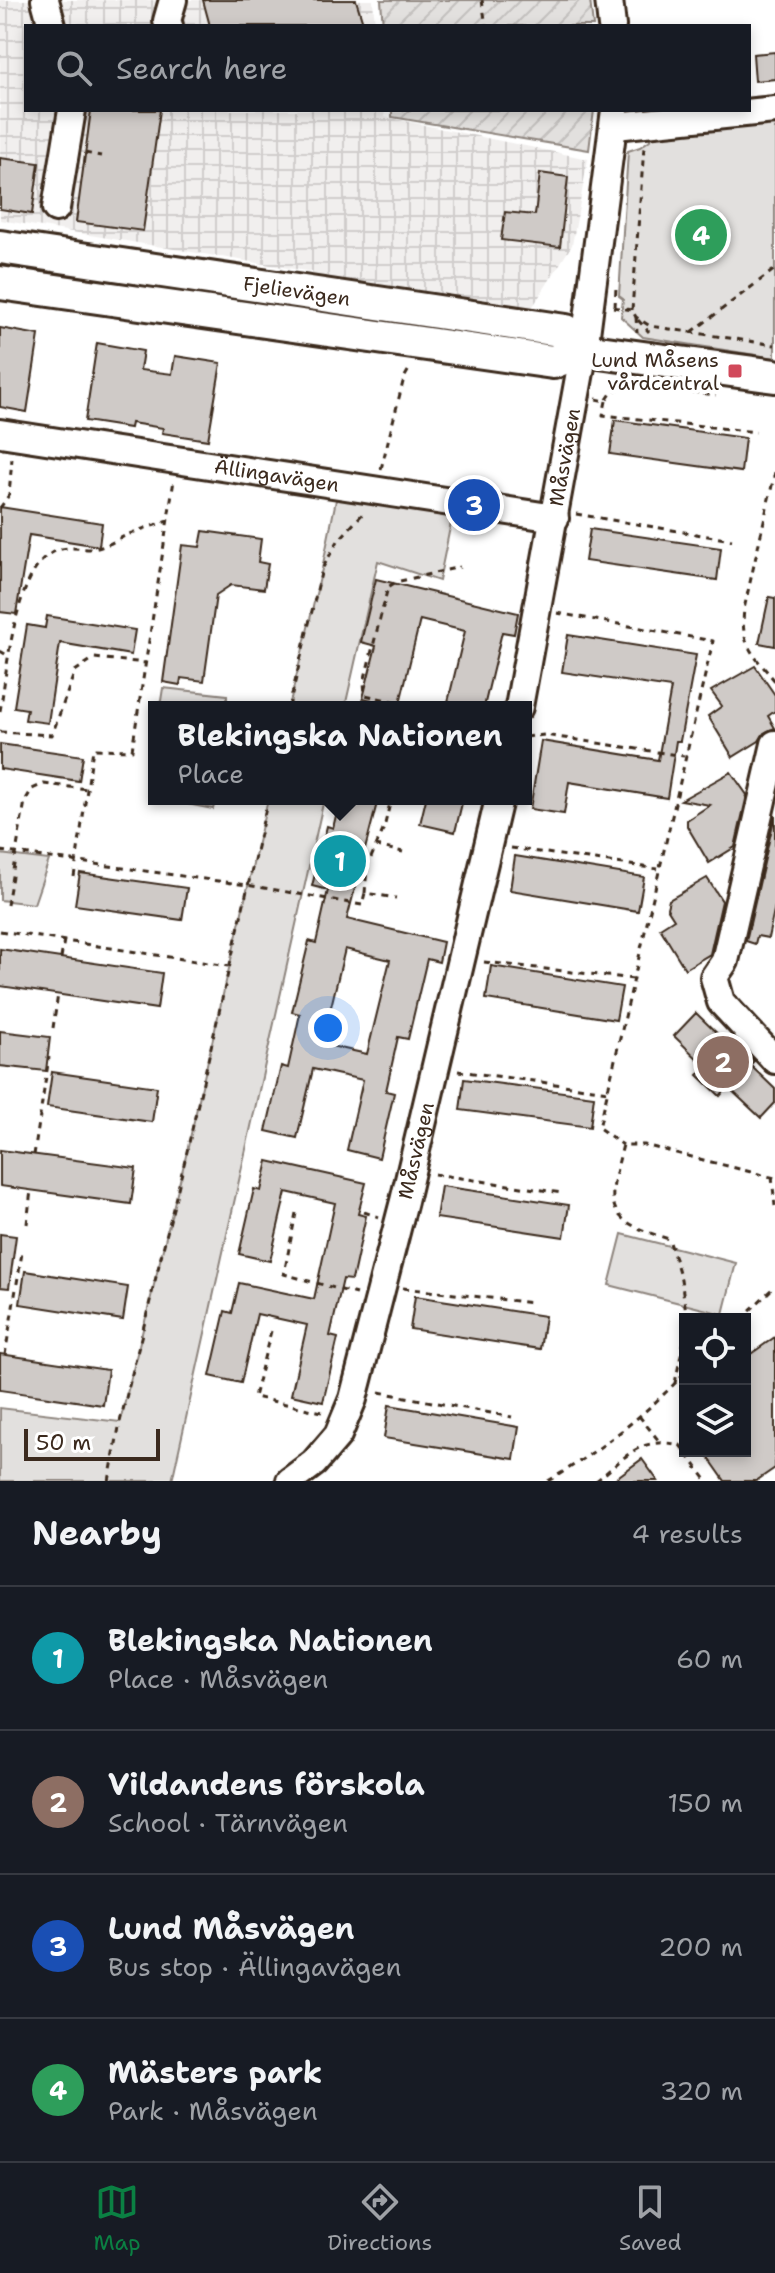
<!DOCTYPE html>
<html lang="en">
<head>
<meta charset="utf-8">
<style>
	:root { --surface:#171b24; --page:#20242c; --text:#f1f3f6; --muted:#9ea1a6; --line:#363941; --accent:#0b8043 }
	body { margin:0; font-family:"Shantell Sans",sans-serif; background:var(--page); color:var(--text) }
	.controls { position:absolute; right:24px; bottom:24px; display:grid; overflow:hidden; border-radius:0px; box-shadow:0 4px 12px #0003 }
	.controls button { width:72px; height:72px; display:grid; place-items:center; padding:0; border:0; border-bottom:2px solid var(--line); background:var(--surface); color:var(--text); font:40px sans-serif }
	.scale { position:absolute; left:24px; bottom:20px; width:136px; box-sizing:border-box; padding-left:8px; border:4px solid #3b2a1e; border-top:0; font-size:22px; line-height:28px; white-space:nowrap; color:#3b2a1e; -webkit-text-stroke:6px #fff; paint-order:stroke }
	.you { position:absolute; left:328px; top:1028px; width:28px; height:28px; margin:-20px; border:6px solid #fff; border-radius:50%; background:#1a73e8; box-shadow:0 0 0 12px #1a73e833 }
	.badge { display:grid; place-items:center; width:52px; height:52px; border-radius:50%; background:var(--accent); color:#fff; font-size:26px; font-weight:700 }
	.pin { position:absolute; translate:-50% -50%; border:4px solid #fff; box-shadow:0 2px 8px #0006 }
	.popup { position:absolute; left:148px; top:701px; width:384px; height:104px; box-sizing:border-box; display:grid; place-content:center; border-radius:0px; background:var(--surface); filter:drop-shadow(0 2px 6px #0005); font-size:26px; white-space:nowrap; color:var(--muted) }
	.popup b { font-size:30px; color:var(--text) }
	.popup::after { content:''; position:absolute; left:50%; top:100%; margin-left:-16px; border:16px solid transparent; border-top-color:var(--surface) }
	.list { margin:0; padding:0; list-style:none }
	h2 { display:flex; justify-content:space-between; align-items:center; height:104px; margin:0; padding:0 32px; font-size:34px }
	h2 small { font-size:26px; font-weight:400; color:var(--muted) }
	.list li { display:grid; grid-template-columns:52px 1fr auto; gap:24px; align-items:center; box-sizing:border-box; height:144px; padding:0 32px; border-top:2px solid var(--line) }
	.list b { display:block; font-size:30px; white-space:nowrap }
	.list p { margin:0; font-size:26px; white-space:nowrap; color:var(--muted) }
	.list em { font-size:26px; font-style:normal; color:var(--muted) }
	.icon { flex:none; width:44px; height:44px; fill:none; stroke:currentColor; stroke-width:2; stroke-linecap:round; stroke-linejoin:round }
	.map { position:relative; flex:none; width:775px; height:1481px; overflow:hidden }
	.search { position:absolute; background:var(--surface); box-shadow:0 4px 12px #0003; left:24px; right:24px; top:24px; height:88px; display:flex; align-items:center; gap:20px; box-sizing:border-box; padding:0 28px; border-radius:0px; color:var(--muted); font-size:30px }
	.sheet { height:680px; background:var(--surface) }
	nav { display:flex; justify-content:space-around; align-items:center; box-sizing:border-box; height:112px; border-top:2px solid var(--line); background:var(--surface); font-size:22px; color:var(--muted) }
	nav a { display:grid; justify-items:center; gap:4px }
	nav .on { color:var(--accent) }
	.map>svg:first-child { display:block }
	.industrial { fill:url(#industrial-grid) }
	.green { fill:#e2e0de; stroke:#8e857e; stroke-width:2 }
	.garden { fill:url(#garden-furrows); stroke:#8e857e; stroke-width:2 }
	.building { fill:#cfcac7; stroke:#3b2a1e; stroke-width:2; fill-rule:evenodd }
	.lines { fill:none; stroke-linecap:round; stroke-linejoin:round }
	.minor-casing { stroke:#3b2a1e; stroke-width:32 }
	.major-casing { stroke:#3b2a1e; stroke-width:38 }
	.path { stroke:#3b2a1e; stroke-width:3; stroke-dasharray:6 6; stroke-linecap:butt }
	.minor { stroke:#fff; stroke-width:26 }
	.major { stroke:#fff; stroke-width:32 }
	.poi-dot { fill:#d1495b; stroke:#fff; stroke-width:3 }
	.labels { text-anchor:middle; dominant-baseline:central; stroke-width:8; stroke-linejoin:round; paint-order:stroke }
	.street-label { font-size:20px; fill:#3b2a1e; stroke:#fff }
	.poi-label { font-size:20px; fill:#3b2a1e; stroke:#fff; text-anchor:end }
</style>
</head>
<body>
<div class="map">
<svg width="775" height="1481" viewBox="0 0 775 1481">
	<defs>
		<pattern id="industrial-grid" width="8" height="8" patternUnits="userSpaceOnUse" patternTransform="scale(2)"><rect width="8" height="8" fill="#f1efee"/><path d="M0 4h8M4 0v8" fill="none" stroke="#d0cdcc"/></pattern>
		<pattern id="garden-furrows" width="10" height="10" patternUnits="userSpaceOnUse" patternTransform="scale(2)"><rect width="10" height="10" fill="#e2e0de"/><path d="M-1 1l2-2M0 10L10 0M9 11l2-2" fill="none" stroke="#c3c0be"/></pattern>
	</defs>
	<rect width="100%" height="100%" fill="#fff"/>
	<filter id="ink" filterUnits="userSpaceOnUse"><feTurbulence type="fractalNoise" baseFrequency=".0125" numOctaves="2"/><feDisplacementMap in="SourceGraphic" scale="16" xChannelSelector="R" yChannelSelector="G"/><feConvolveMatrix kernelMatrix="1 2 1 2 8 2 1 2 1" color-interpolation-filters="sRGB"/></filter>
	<g filter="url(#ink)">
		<path class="industrial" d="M0,0H373L375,26H26V110H384L385,117L588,159L572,245L530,311L315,281L312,272L0,220Z"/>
		<g class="green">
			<path d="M775,117V358L643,337L621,317L623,299L619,296L628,151L640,147L650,140L651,131Z"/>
			<path d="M339,485L455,503L439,581L378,561L345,707H289L322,569Z"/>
			<path d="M163,688L227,695V707H160Z"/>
			<path d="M162,799H216L213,809Z"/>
			<path d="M268,799H324L172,1481H0V1408L120,1422L185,1160Z"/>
			<path d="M0,854L49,860L34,904L0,900Z"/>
			<path d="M622,1234L736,1263L723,1314L609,1285Z"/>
		</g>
		<g class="garden">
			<path d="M381,0H590L593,26H383Z"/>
			<path d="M392,110H594L589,150L392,117Z"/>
		</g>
		<g class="building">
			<path d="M203,0H356L364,26H210Z"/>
			<path d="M775,52V79L755,81L753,54Z"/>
			<path d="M91,110H160L143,231L76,222Z"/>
			<path d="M0,158L39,163L32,214L0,209Z"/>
			<path d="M540,173L568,177L560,247L501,240L505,212L535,215Z"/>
			<path d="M0,328L39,335L27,412L0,407Z"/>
			<path d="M97,343L143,351L140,370L172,374L175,356L221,363L208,440L162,433L163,428L131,423L130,428L85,421Z"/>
			<path d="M615,420L745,438L741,472L610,454Z"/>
			<path d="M0,507L102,523L99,546L29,535L16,614L0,612Z"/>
			<path d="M590,529L721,548L717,580L585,561Z"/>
			<path d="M203,531L261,539L258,562L268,564L264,589L231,585L216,595L204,681L181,678L180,685L163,682L182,545L200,547Z"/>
			<path d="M376,579L518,613L514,634L502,632L484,707H469L448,702L465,631L420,620L399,707H370L371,700L363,698L376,646L361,642Z"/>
			<path d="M769,597L775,598V646L759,643Z"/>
			<path d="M47,616L135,630L131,655L60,643L48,723L25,720L27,709L14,707L27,625L45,628Z"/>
			<path d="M568,635L696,655L680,741H676L667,798L569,782L564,814L530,809L541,741L658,760L671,688L562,672Z"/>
			<path d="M755,666L775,695V711L768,716L775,728L764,733L759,741L733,757L708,716L722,706L711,691Z"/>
			<path d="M0,744L83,756L79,781L0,769Z"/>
			<path d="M731,772L747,795L735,847L709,863L687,826V820L710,805L681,800Z"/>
			<path d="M340,799H378L347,919L443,942L439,962L427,959L408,1039L398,1037L386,1091L394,1093L379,1158L347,1150L363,1080L313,1069L297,1138L266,1131L281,1066L288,1068L300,1014L292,1012L309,941L316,943L328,890L312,886L327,826L333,828ZM345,949L390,960L367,1054L322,1044Z"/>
			<path d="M426,799H463L455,832L420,824Z"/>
			<path d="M775,815V906L768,938L757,936L755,944L746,941Z"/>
			<path d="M515,856L644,877L638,911L510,890Z"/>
			<path d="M80,873L187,888L182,920L75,905Z"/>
			<path d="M707,878L722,901L710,954L685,969L660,928L674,919L667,908L669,900Z"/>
			<path d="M0,949L162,973L157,1009L0,986Z"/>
			<path d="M491,966L622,987L616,1020L486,999Z"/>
			<path d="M696,1013L728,1044L733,1038L754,1061L750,1065L775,1089V1103L761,1118L728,1087L720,1096L698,1075L706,1067L674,1036Z"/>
			<path d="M0,1031L50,1037L46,1071L0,1066Z"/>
			<path d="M52,1072L157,1087L152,1122L47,1107Z"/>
			<path d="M464,1079L594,1096L590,1127L460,1110Z"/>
			<path d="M0,1150L136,1168L131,1204L0,1186Z"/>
			<path d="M268,1161L366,1183L358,1214L366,1216L352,1280L343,1279L330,1336L338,1338L323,1402L291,1395L307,1325L257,1314L241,1383L210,1376L225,1311L232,1313L239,1283L314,1299L335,1203L286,1192L270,1261L239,1254L254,1189L261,1191Z"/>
			<path d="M441,1186L569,1205L564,1237L436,1218Z"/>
			<path d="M0,1234L16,1236L9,1288L0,1287Z"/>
			<path d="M25,1271L128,1287L123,1320L20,1304Z"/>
			<path d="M415,1296L545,1316L540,1349L410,1329Z"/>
			<path d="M775,1337V1468L756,1481H725L704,1451H745V1358Z"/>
			<path d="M0,1354L108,1370L103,1405L0,1390Z"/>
			<path d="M389,1405L519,1427L514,1459L384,1438Z"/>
			<path d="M642,1459L658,1481H612Z"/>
		</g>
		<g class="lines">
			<g class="minor-casing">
				<g id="minor">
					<path d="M45,0L52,26"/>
					<path d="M609,0L612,26"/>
					<path d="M169,26L167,21L173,0"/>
					<path d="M615,126L775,110"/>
					<path d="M56,208L72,110"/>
					<path id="s1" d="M0,433L555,518"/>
					<path id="s2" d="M519,707L584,350L615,110"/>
					<path d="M775,744L725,961L714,977L721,1002L775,1060"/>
					<path id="s3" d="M290,1481L314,1463L338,1435L353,1399L404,1201L499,799"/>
				</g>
			</g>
			<g class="major-casing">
				<g id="major">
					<path id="s4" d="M0,247L566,331L584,350"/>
					<path d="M0,283L553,362L584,350L775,376"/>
				</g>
			</g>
			<g class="path">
				<path d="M482,0L486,26"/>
				<path d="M85,153L101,156"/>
				<path d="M613,307L632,310L636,317L650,326L775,345"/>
				<path d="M615,307L616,287"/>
				<path d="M632,310L644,147"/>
				<path d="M636,317L637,332"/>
				<path d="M638,320L649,332"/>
				<path d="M692,332L775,269"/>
				<path d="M668,389L716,395"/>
				<path d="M596,399L606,401L612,392L629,383"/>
				<path d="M606,401L603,415L756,432"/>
				<path d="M381,469L404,378L411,366"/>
				<path d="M775,472L744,609C740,646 753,654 775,681"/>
				<path d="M0,508L9,495L12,458"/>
				<path d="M576,514L732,540"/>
				<path d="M557,613L713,641L599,1128L623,1145"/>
				<path d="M0,651L10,657"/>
				<path d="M289,707L322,569L338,541L366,510"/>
				<path d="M419,707L365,695L364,682L388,587L396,582L460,567"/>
				<path d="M0,711C7,672 14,577 50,554C63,545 77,549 92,549C108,547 118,538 132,533C144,528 156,525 168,521"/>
				<path d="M0,732L52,735L75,671L94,658L146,663"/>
				<path d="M526,737L544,735L684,756"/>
				<path d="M376,846L384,828L391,799"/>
				<path d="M511,848L658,869"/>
				<path d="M0,851L247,885L362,905L365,893L396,898"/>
				<path d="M74,877L93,749L132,750L174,480"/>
				<path d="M365,893L367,867L376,846L403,852"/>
				<path d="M7,905L25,801L32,789L44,784L87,789"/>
				<path d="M0,931L228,966"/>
				<path d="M61,958L64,940"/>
				<path d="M484,962L634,979"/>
				<path d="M53,1028L58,994"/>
				<path d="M458,1071L608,1091"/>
				<path d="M34,1155L49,1057"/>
				<path d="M434,1174L562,1193"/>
				<path d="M772,1177L775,1206"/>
				<path d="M364,1212L379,1217"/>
				<path d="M296,1213L284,1274L356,1294"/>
				<path d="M27,1224L31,1190"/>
				<path d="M403,1288L533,1303"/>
				<path d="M687,1319L681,1279L669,1239C602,1219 607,1207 623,1145H644L775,1178"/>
				<path d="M741,1319L775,1286"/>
				<path d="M271,1331L254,1397L322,1412"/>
				<path d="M5,1355L22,1253"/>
				<path d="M675,1383L685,1336"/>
				<path d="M0,1391V1390"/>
				<path d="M379,1392L512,1417"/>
				<path d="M639,1416L659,1441"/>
				<path d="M109,1481L120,1422L185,1160L268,799"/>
				<path d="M548,1481C598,1452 645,1415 685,1373"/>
				<path d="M596,1481C627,1457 638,1436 680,1445L707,1481"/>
			</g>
			<use href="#minor" class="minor"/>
			<use href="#major" class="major"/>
		</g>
	</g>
	<rect class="poi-dot" x="727" y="363" width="16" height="16" rx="4"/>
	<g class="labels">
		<g class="street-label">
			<text stroke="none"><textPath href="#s4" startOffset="300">Fjelievägen</textPath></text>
			<text stroke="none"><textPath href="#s2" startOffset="254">Måsvägen</textPath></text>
			<text stroke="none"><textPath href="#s1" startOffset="280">Ällingavägen</textPath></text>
			<text stroke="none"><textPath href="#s3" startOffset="362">Måsvägen</textPath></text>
		</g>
		<g class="poi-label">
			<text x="719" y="360">Lund Måsens<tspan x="719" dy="23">vårdcentral</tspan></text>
		</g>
	</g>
</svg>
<div class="controls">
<button><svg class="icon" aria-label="locate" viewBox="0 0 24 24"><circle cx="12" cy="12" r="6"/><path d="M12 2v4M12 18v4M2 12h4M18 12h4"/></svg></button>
<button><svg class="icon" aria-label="layers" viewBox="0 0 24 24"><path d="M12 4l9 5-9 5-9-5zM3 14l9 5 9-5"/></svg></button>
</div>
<div class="scale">50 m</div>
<div class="you"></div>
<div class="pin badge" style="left:340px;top:861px;background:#0f9aa8">1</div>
<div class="popup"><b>Blekingska Nationen</b>Place</div>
<div class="pin badge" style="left:723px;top:1062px;background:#8d6e63">2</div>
<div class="pin badge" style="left:474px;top:505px;background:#1a4fb4">3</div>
<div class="pin badge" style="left:701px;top:235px;background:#2e9e5b">4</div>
<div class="search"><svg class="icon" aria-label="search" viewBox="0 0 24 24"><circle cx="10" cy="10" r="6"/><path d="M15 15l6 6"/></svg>Search here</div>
</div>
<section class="sheet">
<h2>Nearby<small>4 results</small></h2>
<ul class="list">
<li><span class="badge" style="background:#0f9aa8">1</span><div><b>Blekingska Nationen</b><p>Place · Måsvägen</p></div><em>60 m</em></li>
<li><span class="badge" style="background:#8d6e63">2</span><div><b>Vildandens förskola</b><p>School · Tärnvägen</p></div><em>150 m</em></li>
<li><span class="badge" style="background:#1a4fb4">3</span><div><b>Lund Måsvägen</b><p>Bus stop · Ällingavägen</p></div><em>200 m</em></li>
<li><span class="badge" style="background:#2e9e5b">4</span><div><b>Mästers park</b><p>Park · Måsvägen</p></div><em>320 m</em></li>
</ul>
</section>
<nav>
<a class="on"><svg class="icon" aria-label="map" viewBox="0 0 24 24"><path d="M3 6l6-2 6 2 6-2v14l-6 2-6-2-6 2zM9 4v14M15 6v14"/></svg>Map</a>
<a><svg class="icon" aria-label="directions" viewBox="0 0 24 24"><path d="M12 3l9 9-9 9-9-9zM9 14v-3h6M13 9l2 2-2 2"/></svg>Directions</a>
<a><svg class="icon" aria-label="saved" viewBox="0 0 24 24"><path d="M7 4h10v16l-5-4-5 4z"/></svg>Saved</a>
</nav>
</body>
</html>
